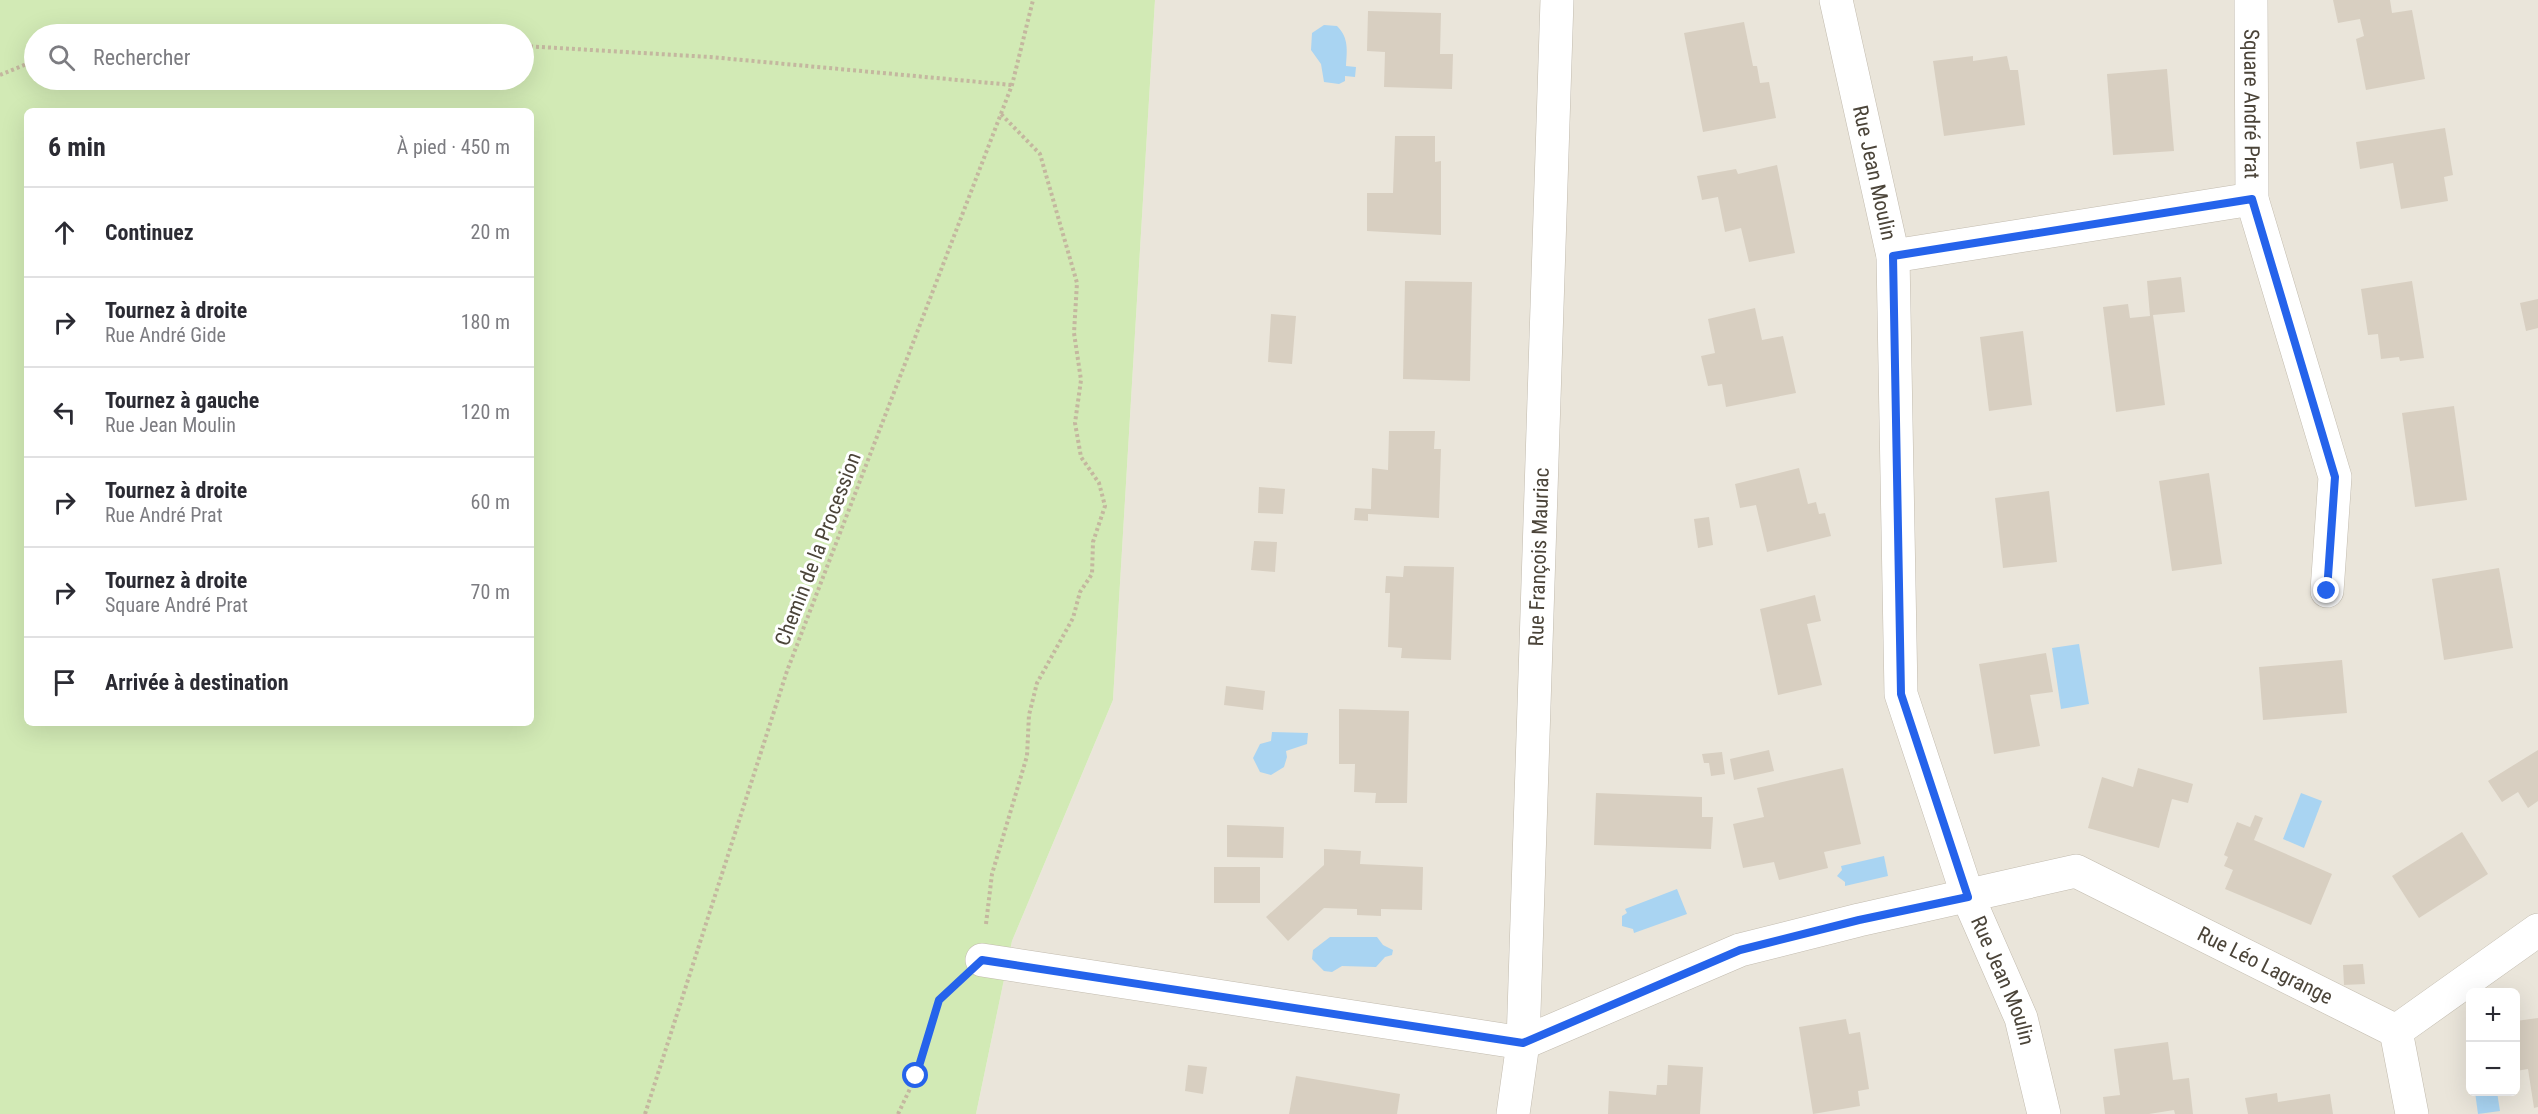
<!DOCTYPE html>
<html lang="fr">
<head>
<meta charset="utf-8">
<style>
	:root { --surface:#fff; --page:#f2f2f3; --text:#2b2b33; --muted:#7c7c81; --line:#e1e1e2 }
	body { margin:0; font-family:"Roboto Condensed",sans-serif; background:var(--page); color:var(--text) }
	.controls { position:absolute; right:18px; bottom:18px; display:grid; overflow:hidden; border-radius:9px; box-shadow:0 6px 24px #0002 }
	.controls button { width:54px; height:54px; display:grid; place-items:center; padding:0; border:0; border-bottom:2px solid var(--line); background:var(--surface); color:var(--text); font:30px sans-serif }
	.stop { position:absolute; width:18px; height:18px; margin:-14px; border:4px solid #2563eb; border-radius:50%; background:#fff }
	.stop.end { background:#2563eb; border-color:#fff; box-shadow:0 2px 6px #0008 }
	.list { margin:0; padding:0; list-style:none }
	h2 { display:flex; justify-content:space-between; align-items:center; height:78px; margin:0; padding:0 24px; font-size:26px }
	h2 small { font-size:20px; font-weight:400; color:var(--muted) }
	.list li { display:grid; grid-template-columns:39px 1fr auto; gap:18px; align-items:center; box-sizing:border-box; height:90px; padding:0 24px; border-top:2px solid var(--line) }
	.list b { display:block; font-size:22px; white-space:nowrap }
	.list p { margin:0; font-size:20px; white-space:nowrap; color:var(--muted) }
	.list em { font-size:20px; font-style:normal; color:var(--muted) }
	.icon { flex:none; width:33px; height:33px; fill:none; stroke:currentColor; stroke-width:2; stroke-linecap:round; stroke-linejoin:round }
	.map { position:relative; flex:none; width:2538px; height:1114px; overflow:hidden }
	.search { position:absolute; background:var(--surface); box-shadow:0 6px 24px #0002; left:24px; top:24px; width:510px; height:66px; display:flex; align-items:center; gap:15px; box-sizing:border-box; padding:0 21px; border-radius:33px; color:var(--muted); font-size:22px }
	.panel { position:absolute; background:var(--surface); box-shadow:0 6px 24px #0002; left:24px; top:108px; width:510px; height:618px; border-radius:9px }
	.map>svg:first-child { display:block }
	.residential { fill:#eae5da; fill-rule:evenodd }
	.green { fill:#d2eab5; fill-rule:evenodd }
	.water { fill:#a9d4f2 }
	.building { fill:#d8cfc1 }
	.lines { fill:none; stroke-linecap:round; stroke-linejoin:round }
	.minor-casing { stroke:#c2bbae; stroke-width:34 }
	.path { stroke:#c4b79f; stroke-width:4; stroke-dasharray:3 3; stroke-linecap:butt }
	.minor { stroke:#fff; stroke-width:33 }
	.route { stroke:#2563eb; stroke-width:8 }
	.labels { text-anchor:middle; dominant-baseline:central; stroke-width:6; stroke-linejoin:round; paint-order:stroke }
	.street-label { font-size:21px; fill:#4b4439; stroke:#fff }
</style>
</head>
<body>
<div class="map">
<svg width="2538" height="1114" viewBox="0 0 2538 1114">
	<rect width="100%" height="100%" fill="#f6f3ec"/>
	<path class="residential" d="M1155,0H2538V1114H976L1012,941L1113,700ZM2470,992H2516V1092H2470Z"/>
	<path class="green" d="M0,0H1155L1113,700L1012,941L976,1114H0ZM34,34H524V80H34ZM27,111H531V723H27Z"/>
	<g class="water">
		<path d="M1324,25L1337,26C1349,38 1347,50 1346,66L1356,67L1355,77L1345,76V81L1339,84L1324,82L1321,64L1311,50L1312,33Z"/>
		<path d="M2079,644L2089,704L2061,709L2052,648Z"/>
		<path d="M1272,732L1308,733L1307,744L1286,751L1287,757L1284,767L1271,775L1260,772L1253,758L1260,744L1271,741Z"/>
		<path d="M2301,793L2322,801L2304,848L2283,839Z"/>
		<path d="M1884,856L1888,876L1845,886V882L1837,876L1842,870L1841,866Z"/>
		<path d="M1677,889L1687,914L1634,933L1633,929L1622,926V916L1627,913L1625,909Z"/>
		<path d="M1330,937H1377L1383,945L1393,950L1392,955L1385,957L1376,967L1342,966L1332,972L1324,971L1312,959L1313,950Z"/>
		<path d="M2475,1092H2497L2500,1111L2478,1114Z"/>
	</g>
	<g class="building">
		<path d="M2333,0H2390L2392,13L2412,10L2425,79L2366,90L2356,39L2364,36L2360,19L2338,23Z"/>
		<path d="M1368,11L1441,13L1440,54H1453L1452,89L1384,87L1385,52L1367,51Z"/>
		<path d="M1744,22L1753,66H1757L1760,83L1769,82L1776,118L1703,132L1684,33Z"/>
		<path d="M1973,56V61L2007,56L2010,70H2018L2025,125L1944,136L1933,61Z"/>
		<path d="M2167,69L2174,151L2113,155L2107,74Z"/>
		<path d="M2445,128L2453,175L2444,177L2448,201L2401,209L2393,163L2360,169L2356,142Z"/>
		<path d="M1395,136H1435V162L1441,161V235L1367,231V193H1393Z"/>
		<path d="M1777,165L1795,253L1749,262L1741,228L1725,232L1718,197L1702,200L1697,176L1736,169L1738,174Z"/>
		<path d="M2181,277L2185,312L2153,315L2165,405L2116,412L2103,307L2128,304L2130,318L2150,316L2147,281Z"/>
		<path d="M1405,281L1472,282L1470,381L1403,379Z"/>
		<path d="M2412,281L2424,358L2400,361L2399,357L2381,359L2378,334L2368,335L2361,289Z"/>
		<path d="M2538,299V328L2526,331L2520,303Z"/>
		<path d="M1755,308L1762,340L1783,336L1796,393L1726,407L1722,384L1708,386L1701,356L1715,353L1708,319Z"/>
		<path d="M1271,314L1296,316L1292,364L1268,362Z"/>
		<path d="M2023,331L2032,405L1989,411L1980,337Z"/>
		<path d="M2454,406L2467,500L2415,507L2402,413Z"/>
		<path d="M1389,431H1435L1434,449H1441L1439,518L1368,514V521L1354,520L1355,508L1371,509L1372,468L1388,470Z"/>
		<path d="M1799,468L1808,504L1816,502L1819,514L1825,513L1831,536L1767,552L1756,505L1740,508L1735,484Z"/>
		<path d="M2209,473L2222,564L2172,571L2159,481Z"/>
		<path d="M1259,487L1285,489L1283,514L1258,513Z"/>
		<path d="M2049,491L2057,562L2003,568L1995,498Z"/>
		<path d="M1709,517L1713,545L1698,548L1694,519Z"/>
		<path d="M1254,541L1277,542L1275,572L1251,570Z"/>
		<path d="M1404,566L1454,567L1451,660L1401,658L1402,648L1388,647L1390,593H1385L1386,576L1403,577Z"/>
		<path d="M2499,568L2513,648L2444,660L2432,579Z"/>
		<path d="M1815,595L1821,621L1807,624L1822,685L1778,695L1760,609Z"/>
		<path d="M2046,653L2053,692L2030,695L2040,746L1994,754L1979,664Z"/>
		<path d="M2342,660L2347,713L2263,720L2259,667Z"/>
		<path d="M1226,686L1265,691L1263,710L1224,705Z"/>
		<path d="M1339,709L1409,711L1407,803H1375L1376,793L1354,792L1355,764H1339Z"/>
		<path d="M1769,750L1774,771L1734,780L1730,759Z"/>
		<path d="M2538,750V801L2528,808L2518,792L2502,802L2488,781Z"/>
		<path d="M1722,752L1725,774L1711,776L1709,763H1704L1702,754Z"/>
		<path d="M1843,768L1861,844L1824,852L1828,868L1779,880L1774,862L1743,868L1733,824L1764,817L1757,788Z"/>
		<path d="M2138,768L2193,784L2188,803L2172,799L2159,848L2088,828L2102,777L2133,787Z"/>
		<path d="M1596,793L1702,797V817H1713L1711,849L1594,845Z"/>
		<path d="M2255,815L2263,818L2254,840L2332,874L2311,925L2225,889L2233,870L2224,866L2228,857L2224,855L2237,822L2250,827Z"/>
		<path d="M1227,825L1284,827L1283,858L1227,857Z"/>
		<path d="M2462,832L2488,874L2419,918L2392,876Z"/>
		<path d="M1324,849L1361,851L1360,864L1423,867L1422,910L1381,909V916L1357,915V909L1324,908L1288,941L1266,917L1324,865Z"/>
		<rect x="1214" y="867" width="46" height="36"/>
		<path d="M2363,964L2365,984L2344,985L2343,965Z"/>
		<path d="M2538,1018V1107L2534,1108L2528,1069L2516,1071V1021Z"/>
		<path d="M1846,1019L1849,1034L1860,1032L1869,1089L1858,1091L1860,1106L1813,1114L1799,1027Z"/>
		<path d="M2168,1042L2173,1080L2189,1078L2193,1114H2175L2174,1110L2149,1114H2105L2103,1097L2120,1095L2114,1049Z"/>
		<path d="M1188,1065L1207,1067L1203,1094L1185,1091Z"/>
		<path d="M1668,1065L1703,1067L1700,1114H1608L1609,1091L1656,1095L1657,1085H1667Z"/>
		<path d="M1296,1076L1400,1094L1397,1114H1289Z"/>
		<path d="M2277,1093L2278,1102L2330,1094L2333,1114H2248L2245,1098Z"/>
	</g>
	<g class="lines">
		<g class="minor-casing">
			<g id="minor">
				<path id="s1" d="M1836,0L1893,256L1901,694L1968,897L2021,1018L2044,1114"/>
				<path id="s2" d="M2251,0L2252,199L2335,477L2327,591"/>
				<path d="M1893,256L2252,199"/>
				<path id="s3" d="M982,960L1523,1043L1740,950L1859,920L2076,871L2396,1031L2538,930"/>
				<path d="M2396,1031L2412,1114"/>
				<path id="s4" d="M1513,1114L1523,1043L1557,0"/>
			</g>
		</g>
		<g class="path">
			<path d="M524,46L710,57L1012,85"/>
			<path d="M0,75L34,61"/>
			<path d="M986,924L992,874L1027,756L1029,715L1037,683L1073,618L1080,592L1092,574L1093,542L1105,506L1099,483L1081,457L1075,423L1081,380L1074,333L1077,283L1040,154L1000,113"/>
			<path d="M645,1114L787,671L1012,85L1033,0"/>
			<path d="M898,1114L916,1076L939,1000L957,983"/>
		</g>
		<use href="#minor" class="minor"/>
	</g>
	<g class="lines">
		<path class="route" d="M916,1076L939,1000L982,960L1523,1043L1740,950L1859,920L1968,897L1901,694L1893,256L2252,199L2335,477L2327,591"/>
	</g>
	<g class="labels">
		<g class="street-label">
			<text stroke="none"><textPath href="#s2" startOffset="104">Square André Prat</textPath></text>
			<text stroke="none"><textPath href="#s1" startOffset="177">Rue Jean Moulin</textPath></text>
			<text transform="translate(818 549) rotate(-69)">Chemin de la Procession</text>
			<text stroke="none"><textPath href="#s4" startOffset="558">Rue François Mauriac</textPath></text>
			<text stroke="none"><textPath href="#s3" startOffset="1340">Rue Léo Lagrange</textPath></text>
			<text stroke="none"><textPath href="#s1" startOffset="1005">Rue Jean Moulin</textPath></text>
		</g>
	</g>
</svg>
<div class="controls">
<button>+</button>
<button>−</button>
</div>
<div class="stop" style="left:916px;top:1076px"></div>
<div class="stop end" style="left:2327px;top:591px"></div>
<div class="search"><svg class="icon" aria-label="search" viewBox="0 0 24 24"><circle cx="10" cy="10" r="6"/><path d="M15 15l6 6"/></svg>Rechercher</div>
<section class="panel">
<h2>6 min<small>À pied · 450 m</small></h2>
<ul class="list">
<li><svg class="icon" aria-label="ahead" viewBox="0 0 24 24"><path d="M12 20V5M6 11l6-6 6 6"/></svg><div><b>Continuez</b></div><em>20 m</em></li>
<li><svg class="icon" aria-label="right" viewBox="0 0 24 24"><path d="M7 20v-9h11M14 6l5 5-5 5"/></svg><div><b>Tournez à droite</b><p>Rue André Gide</p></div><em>180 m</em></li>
<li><svg class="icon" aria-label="left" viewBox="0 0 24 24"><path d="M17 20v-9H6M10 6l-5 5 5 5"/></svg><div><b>Tournez à gauche</b><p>Rue Jean Moulin</p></div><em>120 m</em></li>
<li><svg class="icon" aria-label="right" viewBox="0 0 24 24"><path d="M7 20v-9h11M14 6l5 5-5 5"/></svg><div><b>Tournez à droite</b><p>Rue André Prat</p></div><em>60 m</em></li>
<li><svg class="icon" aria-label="right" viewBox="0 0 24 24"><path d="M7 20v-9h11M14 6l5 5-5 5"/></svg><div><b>Tournez à droite</b><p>Square André Prat</p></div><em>70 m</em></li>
<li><svg class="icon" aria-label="arrive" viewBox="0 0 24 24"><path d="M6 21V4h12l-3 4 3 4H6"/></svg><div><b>Arrivée à destination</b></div></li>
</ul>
</section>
</div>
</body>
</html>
